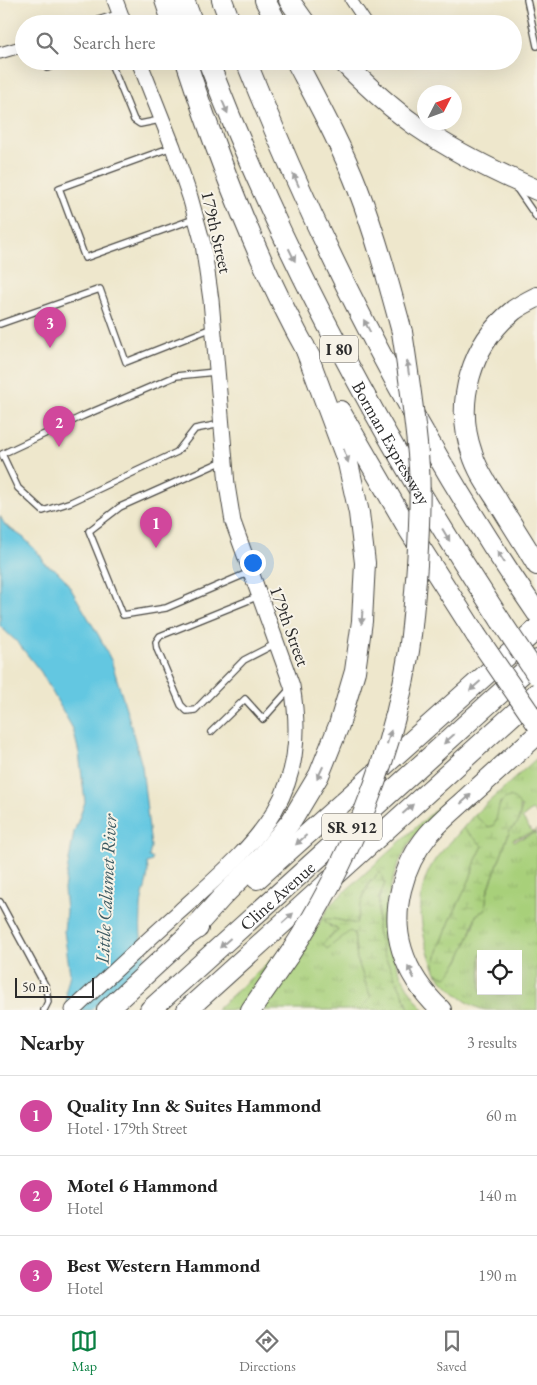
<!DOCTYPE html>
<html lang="en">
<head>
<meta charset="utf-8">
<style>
	:root { --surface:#fff; --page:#f2f2f2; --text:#222; --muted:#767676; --line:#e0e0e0; --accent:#0b8043 }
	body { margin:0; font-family:"EB Garamond",serif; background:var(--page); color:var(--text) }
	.controls { position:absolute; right:15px; bottom:15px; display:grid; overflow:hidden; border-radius:0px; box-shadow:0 5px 20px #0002 }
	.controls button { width:45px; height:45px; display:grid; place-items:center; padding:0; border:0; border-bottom:1px solid var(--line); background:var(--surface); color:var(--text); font:25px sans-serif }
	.compass { position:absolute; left:417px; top:85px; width:45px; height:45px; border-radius:50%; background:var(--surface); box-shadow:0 5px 20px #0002; rotate:48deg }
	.scale { position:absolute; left:15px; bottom:12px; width:79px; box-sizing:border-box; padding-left:5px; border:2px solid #2b2b2b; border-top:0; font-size:14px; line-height:18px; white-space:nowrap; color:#2b2b2b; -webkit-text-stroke:4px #f7f3e8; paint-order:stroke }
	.you { position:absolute; left:252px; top:562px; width:18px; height:18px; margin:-12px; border:4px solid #fff; border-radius:50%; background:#1a73e8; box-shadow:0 0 0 8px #1a73e833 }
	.badge { display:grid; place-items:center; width:32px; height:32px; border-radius:50%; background:var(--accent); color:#fff; font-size:16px; font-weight:700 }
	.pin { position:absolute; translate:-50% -41px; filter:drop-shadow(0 1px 2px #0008) }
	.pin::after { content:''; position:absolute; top:26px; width:18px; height:15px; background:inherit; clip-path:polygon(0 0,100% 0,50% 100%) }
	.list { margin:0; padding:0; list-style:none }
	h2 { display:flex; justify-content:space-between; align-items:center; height:65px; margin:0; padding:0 20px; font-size:21px }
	h2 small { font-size:16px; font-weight:400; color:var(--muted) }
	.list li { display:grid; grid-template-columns:32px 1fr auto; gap:15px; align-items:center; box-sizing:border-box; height:80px; padding:0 20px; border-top:1px solid var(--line) }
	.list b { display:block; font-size:19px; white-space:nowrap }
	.list p { margin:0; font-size:16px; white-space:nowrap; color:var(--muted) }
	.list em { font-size:16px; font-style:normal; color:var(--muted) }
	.icon { flex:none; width:28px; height:28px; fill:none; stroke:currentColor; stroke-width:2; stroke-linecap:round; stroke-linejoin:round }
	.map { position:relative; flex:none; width:537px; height:1010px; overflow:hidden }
	.search { position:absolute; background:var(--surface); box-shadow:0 5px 20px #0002; left:15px; right:15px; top:15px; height:55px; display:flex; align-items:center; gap:12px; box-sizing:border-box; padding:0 18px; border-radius:28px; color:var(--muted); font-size:19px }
	.sheet { height:305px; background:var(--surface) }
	nav { display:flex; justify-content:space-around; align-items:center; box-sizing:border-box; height:70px; border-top:1px solid var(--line); background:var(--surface); font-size:14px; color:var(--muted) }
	nav a { display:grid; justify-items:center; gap:2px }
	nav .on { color:var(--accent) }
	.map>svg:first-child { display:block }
	.grass { fill:url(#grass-tufts); stroke:#6a7e52; fill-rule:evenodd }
	.wetland { fill:url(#wetland-marsh); stroke:#6a7e52 }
	.water { fill:#63c7e1; stroke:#477986 }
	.pier { fill:#eee7cc }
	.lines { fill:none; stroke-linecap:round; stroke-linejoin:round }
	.lane-casing { stroke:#484743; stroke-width:8 }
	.street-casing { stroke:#484743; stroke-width:13 }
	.secondary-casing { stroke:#484743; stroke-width:17 }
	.highway-casing { stroke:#484743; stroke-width:22 }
	.lane { stroke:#fff; stroke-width:5.5 }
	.street { stroke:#fff; stroke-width:11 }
	.secondary { stroke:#fff; stroke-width:15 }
	.highway { stroke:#fff; stroke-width:20 }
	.highway-bridge-casing { stroke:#484743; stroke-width:22; stroke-linecap:butt }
	.highway-bridge { stroke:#fff; stroke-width:20 }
	.oneway { fill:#a0a0a0 }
	.labels { text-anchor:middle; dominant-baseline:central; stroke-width:4; stroke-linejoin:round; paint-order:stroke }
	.shield { fill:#f7f3e8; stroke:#686764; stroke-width:1 }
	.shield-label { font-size:16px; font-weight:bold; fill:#2b2b2b }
	.street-label { font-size:18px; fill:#2b2b2b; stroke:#f7f3e8 }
	.water-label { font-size:19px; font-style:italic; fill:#3c5a62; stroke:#f7f3e8 }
</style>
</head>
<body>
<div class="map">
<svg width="537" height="1010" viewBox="0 0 537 1010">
	<defs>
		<pattern id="grass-tufts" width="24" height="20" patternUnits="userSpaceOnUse" patternTransform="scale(1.25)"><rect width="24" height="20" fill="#a8d07a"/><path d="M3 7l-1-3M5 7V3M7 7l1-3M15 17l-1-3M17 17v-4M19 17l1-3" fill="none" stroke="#91b36a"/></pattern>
		<pattern id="wetland-marsh" width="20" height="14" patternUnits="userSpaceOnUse" patternTransform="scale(1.25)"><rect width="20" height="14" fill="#a8d07a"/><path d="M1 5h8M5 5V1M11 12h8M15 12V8" fill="none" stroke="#91b36a"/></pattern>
	</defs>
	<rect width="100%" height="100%" fill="#f7f3e8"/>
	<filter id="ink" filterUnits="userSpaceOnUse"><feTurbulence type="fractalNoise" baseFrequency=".02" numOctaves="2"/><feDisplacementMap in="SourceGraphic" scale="10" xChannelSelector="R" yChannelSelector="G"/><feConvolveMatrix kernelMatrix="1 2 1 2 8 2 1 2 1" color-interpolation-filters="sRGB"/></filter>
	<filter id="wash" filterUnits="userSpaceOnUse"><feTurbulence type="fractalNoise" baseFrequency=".0096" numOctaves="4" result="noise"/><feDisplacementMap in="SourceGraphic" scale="20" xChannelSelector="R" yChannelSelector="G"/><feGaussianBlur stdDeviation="1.12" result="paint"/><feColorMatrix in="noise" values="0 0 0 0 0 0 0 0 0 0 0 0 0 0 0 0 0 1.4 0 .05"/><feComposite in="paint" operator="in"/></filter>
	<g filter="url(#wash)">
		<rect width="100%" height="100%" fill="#eee7cc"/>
		<g class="grass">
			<path d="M537,758V815L532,810L522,818L532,832L537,830L532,833L513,839L514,841L537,832V1010C521,1010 502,1010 486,1010C467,1007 447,986 436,973L446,977L459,961L474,926L476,915L485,910L487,894L510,830L518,823L522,807L500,802L496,822L493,826L488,827L474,815ZM481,954H518V991H481Z"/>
			<path d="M445,801L447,803C433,816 418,829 408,846C374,901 384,962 424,1010H409L406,1000L384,955L377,930L379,898L385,883L377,874L373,881L371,880L364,894L356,924L334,919L329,926L340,930L328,938L350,931L354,934L357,959L371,998L359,1010H263L297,961L330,905Z"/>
			<path d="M463,828L483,846L476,860L470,879L451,919L439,948L434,968C420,933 412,890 437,857C445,847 455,838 463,828Z"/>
			<path d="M282,953L242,1010H216L277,954Z"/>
		</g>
		<g class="wetland">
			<path d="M510,797C523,803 521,810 518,823L510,830L487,893L485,910L476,915C472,931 459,968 446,977L436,973L434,968L439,948L451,919L470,879L476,860L483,846L463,828L474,815L488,827L493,826C500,816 495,800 510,797Z"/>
			<path d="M380,872L383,876V881L385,883L379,898L377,930L384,955L406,1000L409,1010H359L371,998L357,959L354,934L350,931L327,949L323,944L328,938L339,930L326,923L325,919H334L356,924L364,894L371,880L373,881L377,874Z"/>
		</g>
		<path class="water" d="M0,516L5,525L24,538L40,555L45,564L55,569L65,579L99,636L111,660L128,715L142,766L151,847L149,857L152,858V861L147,863C151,880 141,893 141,909C141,916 140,929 141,936C145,961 155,986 163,1010H68L66,990L70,974L64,931L66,911L64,889L74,832L85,802L79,753L73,729L41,672L18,643L0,626Z"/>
		<path class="pier" d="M148,957L166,1010H91Z"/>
	</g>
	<g filter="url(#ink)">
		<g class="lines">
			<g class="lane-casing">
				<g id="lane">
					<path d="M527,0L537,46"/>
					<path d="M45,61L47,68L67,61"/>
					<path d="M110,61L134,120L140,124L160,120"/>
					<path d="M172,147L59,188L85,258L194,219"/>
					<path d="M517,189L537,218"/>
					<path d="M0,324L100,289L126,362L212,328"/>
					<path d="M215,372L176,376L83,416L2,454L18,488L43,511L71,502L177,452L195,429L221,424"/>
					<path d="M223,461L120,507L89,531L123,615L166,608L250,572"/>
					<path d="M259,596L160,636L156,642L157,649L181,705L187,711L195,710L244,660L275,644"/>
					<path d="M211,732L245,699L263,719L289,690"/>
					<path d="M0,902L46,987L48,1002L44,1010"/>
				</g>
			</g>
			<g class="street-casing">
				<g id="street">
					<path d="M351,0L367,24"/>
					<path d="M94,24L120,16"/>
					<path d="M0,53L24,46"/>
				</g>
			</g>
			<g class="secondary-casing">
				<g id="secondary">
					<path d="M115,0L124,24"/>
					<path d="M73,1010C108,977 143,944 179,912C255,843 312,800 292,686L233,522L227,485L211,300L203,244L190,197L173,147L139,61"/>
				</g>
			</g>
			<g class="highway-casing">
				<g id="highway">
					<path d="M165,0L173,24"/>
					<path d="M184,0L193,24"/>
					<path d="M222,0L231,24"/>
					<path d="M265,0L277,24"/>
					<path d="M289,0L306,24"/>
					<path d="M186,61C219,162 258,264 310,357"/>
					<path id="s1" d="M208,61C284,258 385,444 501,621"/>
					<path d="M246,61C323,254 419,441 537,613"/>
					<path d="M296,61C318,103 341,145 358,189C376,236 389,284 402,332"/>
					<path d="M342,61C365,84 388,106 415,125C453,151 495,172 537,190"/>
					<path d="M537,297C529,301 521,305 514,310C471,344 454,402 472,453C477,470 488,486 497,500C510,522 524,543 537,565"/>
					<path d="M340,411L409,530L476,635"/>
					<path d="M257,879L537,629"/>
					<path d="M188,935L223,896L262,857L292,820L319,775L339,725L355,671L362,621L365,563L359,513L348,463L304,345"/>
					<path d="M107,1010L188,935L198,928"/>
					<path id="s2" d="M150,1010L537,660"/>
					<path d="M187,1010L537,693"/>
					<path d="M251,1010L289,955"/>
					<path d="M441,1010C423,993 409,973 402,950C390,912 403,865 428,835C440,821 455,809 469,796C492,776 514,755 537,735"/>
				</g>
			</g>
			<use href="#lane" class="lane"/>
			<use href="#street" class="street"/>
			<use href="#secondary" class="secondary"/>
			<use href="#highway" class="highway"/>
			<g class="highway-bridge-casing">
				<g id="highway-bridge">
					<path d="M501,621L537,675"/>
					<path d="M476,635L537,724"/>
					<path d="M289,955C348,865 392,759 409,651C413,623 415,594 417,565C419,532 421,500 419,467C416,422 409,377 402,332"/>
				</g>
			</g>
			<use href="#highway-bridge" class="highway-bridge"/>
		</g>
		<defs><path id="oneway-solid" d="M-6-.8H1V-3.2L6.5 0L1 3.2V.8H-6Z" transform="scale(1.25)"/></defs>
		<g class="oneway">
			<use href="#oneway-solid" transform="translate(225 107) rotate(67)"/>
			<use href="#oneway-solid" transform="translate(296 180) rotate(-114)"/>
			<use href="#oneway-solid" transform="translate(292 255) rotate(64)"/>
			<use href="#oneway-solid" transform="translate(367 326) rotate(-118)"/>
			<use href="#oneway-solid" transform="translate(408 368) rotate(-98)"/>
			<use href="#oneway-solid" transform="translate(346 456) rotate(71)"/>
			<use href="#oneway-solid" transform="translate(446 535) rotate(59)"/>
			<use href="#oneway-solid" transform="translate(501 557) rotate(-122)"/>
			<use href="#oneway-solid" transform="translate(362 617) rotate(94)"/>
			<use href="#oneway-solid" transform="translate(475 686) rotate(138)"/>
			<use href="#oneway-solid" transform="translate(389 737) rotate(-74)"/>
			<use href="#oneway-solid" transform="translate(449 739) rotate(138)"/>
			<use href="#oneway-solid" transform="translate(320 773) rotate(115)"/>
			<use href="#oneway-solid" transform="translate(466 799) rotate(-42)"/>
			<use href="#oneway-solid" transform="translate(408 809) rotate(-42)"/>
			<use href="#oneway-solid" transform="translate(301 840) rotate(138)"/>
			<use href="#oneway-solid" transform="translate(288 918) rotate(-42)"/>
			<use href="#oneway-solid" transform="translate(225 943) rotate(138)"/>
			<use href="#oneway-solid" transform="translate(411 972) rotate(-116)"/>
		</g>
	</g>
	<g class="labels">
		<g class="shield">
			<rect x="320" y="335.5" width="38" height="27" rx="4"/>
			<rect x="322" y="813.5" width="60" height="27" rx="4"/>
		</g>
		<g class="shield-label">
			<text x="339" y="349">I 80</text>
			<text x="352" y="827">SR 912</text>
		</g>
		<g class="street-label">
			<text transform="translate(217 232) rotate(77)">179th Street</text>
			<text stroke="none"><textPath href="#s1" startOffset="424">Borman Expressway</textPath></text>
			<text transform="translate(290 626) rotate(70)">179th Street</text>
			<text stroke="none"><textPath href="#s2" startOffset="171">Cline Avenue</textPath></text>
		</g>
		<g class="water-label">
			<text transform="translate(106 889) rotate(-87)">Little Calumet River</text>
		</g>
	</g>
</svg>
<div class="controls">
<button><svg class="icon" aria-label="locate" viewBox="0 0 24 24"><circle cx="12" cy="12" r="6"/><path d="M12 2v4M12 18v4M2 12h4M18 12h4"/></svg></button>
</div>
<svg class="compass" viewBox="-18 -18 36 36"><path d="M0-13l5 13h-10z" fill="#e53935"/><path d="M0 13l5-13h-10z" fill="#767676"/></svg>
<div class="scale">50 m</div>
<div class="you"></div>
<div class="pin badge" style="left:156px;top:548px;background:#d1479c">1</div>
<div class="pin badge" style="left:59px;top:447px;background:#d1479c">2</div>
<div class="pin badge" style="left:50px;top:348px;background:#d1479c">3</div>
<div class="search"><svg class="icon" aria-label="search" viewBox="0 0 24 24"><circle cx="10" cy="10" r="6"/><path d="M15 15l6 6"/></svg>Search here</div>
</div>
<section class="sheet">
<h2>Nearby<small>3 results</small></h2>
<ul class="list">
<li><span class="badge" style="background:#d1479c">1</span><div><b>Quality Inn &amp; Suites Hammond</b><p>Hotel · 179th Street</p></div><em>60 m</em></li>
<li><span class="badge" style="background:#d1479c">2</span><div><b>Motel 6 Hammond</b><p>Hotel</p></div><em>140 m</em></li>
<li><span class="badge" style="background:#d1479c">3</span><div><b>Best Western Hammond</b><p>Hotel</p></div><em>190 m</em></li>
</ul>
</section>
<nav>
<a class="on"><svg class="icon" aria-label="map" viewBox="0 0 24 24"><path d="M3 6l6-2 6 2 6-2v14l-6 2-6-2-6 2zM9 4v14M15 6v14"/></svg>Map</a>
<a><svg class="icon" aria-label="directions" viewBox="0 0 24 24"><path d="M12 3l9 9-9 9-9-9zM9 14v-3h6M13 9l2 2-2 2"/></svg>Directions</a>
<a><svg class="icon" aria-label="saved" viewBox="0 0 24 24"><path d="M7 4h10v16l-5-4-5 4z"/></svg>Saved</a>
</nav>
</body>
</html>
